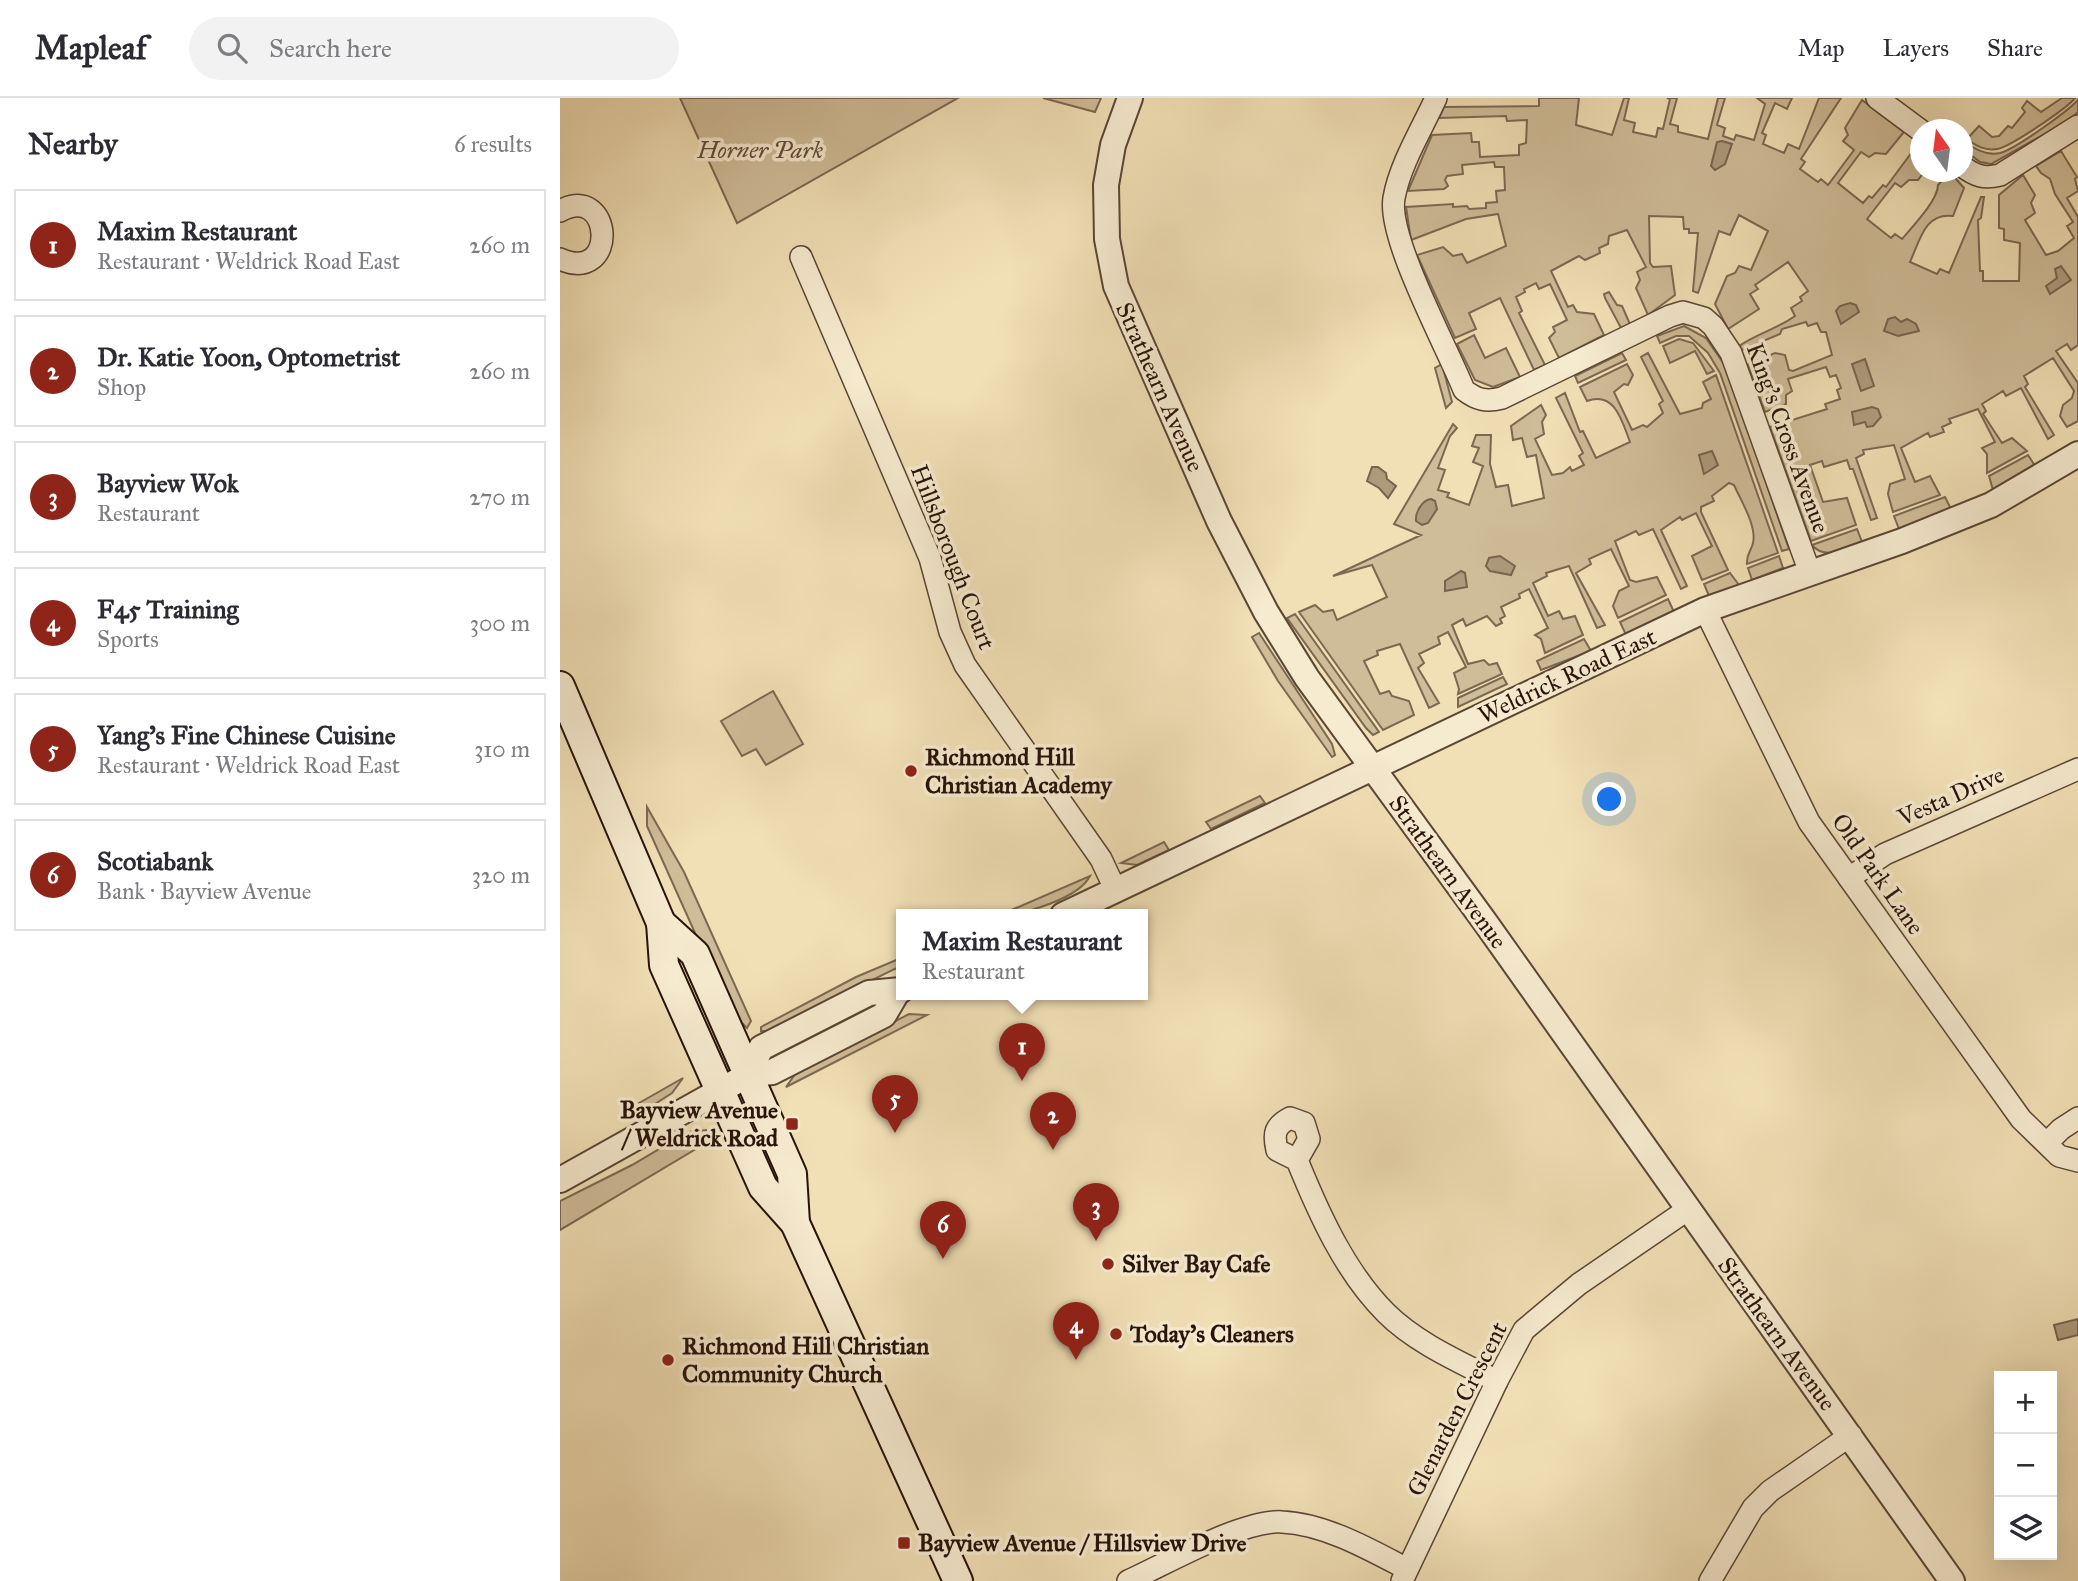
<!DOCTYPE html>
<html lang="en">
<head>
<meta charset="utf-8">
<style>
	:root { --surface:#fff; --page:#f2f2f3; --text:#2b2b33; --muted:#7c7c81; --line:#e1e1e2; --accent:#8f2418 }
	body { margin:0; font-family:"IM FELL Great Primer",serif; background:var(--page); color:var(--text) }
	.controls { position:absolute; right:21px; bottom:21px; display:grid; overflow:hidden; border-radius:0px; box-shadow:0 7px 28px #0002 }
	.controls button { width:63px; height:63px; display:grid; place-items:center; padding:0; border:0; border-bottom:2px solid var(--line); background:var(--surface); color:var(--text); font:35px sans-serif }
	.compass { position:absolute; left:1350px; top:21px; width:63px; height:63px; border-radius:50%; background:var(--surface); box-shadow:0 7px 28px #0002; rotate:346deg }
	.you { position:absolute; left:1050px; top:702px; width:24px; height:24px; margin:-18px; border:5px solid #fff; border-radius:50%; background:#1a73e8; box-shadow:0 0 0 10px #1a73e833 }
	.badge { display:grid; place-items:center; width:46px; height:46px; border-radius:50%; background:var(--accent); color:#fff; font-size:23px; font-weight:700 }
	.pin { position:absolute; translate:-50% -58px; filter:drop-shadow(0 2px 4px #0008) }
	.pin::after { content:''; position:absolute; top:37px; width:24px; height:21px; background:inherit; clip-path:polygon(0 0,100% 0,50% 100%) }
	.popup { position:absolute; left:336px; top:811px; width:252px; height:91px; box-sizing:border-box; display:grid; place-content:center; border-radius:0px; background:var(--surface); filter:drop-shadow(0 2px 5px #0005); font-size:23px; white-space:nowrap; color:var(--muted) }
	.popup b { font-size:26px; color:var(--text) }
	.popup::after { content:''; position:absolute; left:50%; top:100%; margin-left:-14px; border:14px solid transparent; border-top-color:var(--surface) }
	.list { margin:0; padding:0; list-style:none }
	h2 { display:flex; justify-content:space-between; align-items:center; height:91px; margin:0; padding:0 28px; font-size:30px }
	h2 small { font-size:23px; font-weight:400; color:var(--muted) }
	.list li { display:grid; grid-template-columns:46px 1fr auto; gap:21px; align-items:center; box-sizing:border-box; height:112px; margin:0 14px 14px; padding:0 14px; border:2px solid var(--line); border-radius:0px }
	.list b { display:block; font-size:26px; white-space:nowrap }
	.list p { margin:0; font-size:23px; white-space:nowrap; color:var(--muted) }
	.list em { font-size:23px; font-style:normal; color:var(--muted) }
	.icon { flex:none; width:38px; height:38px; fill:none; stroke:currentColor; stroke-width:2; stroke-linecap:round; stroke-linejoin:round }
	.map { position:relative; flex:none; width:1518px; height:1483px; overflow:hidden }
	header { display:flex; align-items:center; gap:42px; box-sizing:border-box; height:98px; padding:0 35px; background:var(--surface); border-bottom:2px solid var(--line) }
	header strong { font-size:33px }
	nav { display:flex; gap:38px; margin-inline-start:auto; font-size:24px }
	.search { width:490px; height:63px; background:var(--page); display:flex; align-items:center; gap:18px; box-sizing:border-box; padding:0 24px; border-radius:38px; color:var(--muted); font-size:26px }
	main { display:flex }
	aside { flex:1; background:var(--surface) }
	.map>svg:first-child { display:block }
	.green { fill:#cfbc98; stroke:#7c6851; stroke-width:2 }
	.water { fill:#ad9a7b; stroke:#78644e; stroke-width:2 }
	.lines { fill:none; stroke-linecap:round; stroke-linejoin:round }
	.minor-casing { stroke:#5a4635; stroke-width:24 }
	.tertiary-casing { stroke:#5a4635; stroke-width:28 }
	.secondary-casing { stroke:#28130a; stroke-width:32 }
	.minor { stroke:#f6eacf; stroke-width:21 }
	.tertiary { stroke:#f6eacf; stroke-width:24 }
	.secondary { stroke:#f6eacf; stroke-width:28 }
	.poi-dot { fill:#8f2418; stroke:#f6eacf; stroke-width:2.5 }
	.labels { text-anchor:middle; dominant-baseline:central; stroke-width:7; stroke-linejoin:round; paint-order:stroke }
	.park-label { font-size:24px; font-style:italic; fill:#624e3c; stroke:#f6eacf }
	.street-label { font-size:24px; fill:#28130a; stroke:#f6eacf }
	.poi-label { font-size:24px; font-weight:bold; fill:#28130a; stroke:#f6eacf; text-anchor:start }
</style>
</head>
<body>
<header>
<strong>Mapleaf</strong>
<div class="search"><svg class="icon" aria-label="search" viewBox="0 0 24 24"><circle cx="10" cy="10" r="6"/><path d="M15 15l6 6"/></svg>Search here</div>
<nav><a>Map</a><a>Layers</a><a>Share</a></nav>
</header>
<main>
<aside>
<h2>Nearby<small>6 results</small></h2>
<ul class="list">
<li><span class="badge">1</span><div><b>Maxim Restaurant</b><p>Restaurant · Weldrick Road East</p></div><em>260 m</em></li>
<li><span class="badge">2</span><div><b>Dr. Katie Yoon, Optometrist</b><p>Shop</p></div><em>260 m</em></li>
<li><span class="badge">3</span><div><b>Bayview Wok</b><p>Restaurant</p></div><em>270 m</em></li>
<li><span class="badge">4</span><div><b>F45 Training</b><p>Sports</p></div><em>300 m</em></li>
<li><span class="badge">5</span><div><b>Yang's Fine Chinese Cuisine</b><p>Restaurant · Weldrick Road East</p></div><em>310 m</em></li>
<li><span class="badge">6</span><div><b>Scotiabank</b><p>Bank · Bayview Avenue</p></div><em>320 m</em></li>
</ul>
</aside>
<div class="map">
<svg width="1518" height="1483" viewBox="0 0 1518 1483">
	<rect width="100%" height="100%" fill="#f1dfb5"/>
	<filter id="stains"><feTurbulence type="fractalNoise" baseFrequency=".00286" numOctaves="4"/><feColorMatrix values="0 0 0 0 .2 0 0 0 0 .09 0 0 0 0 .02 0 0 0 .5 -.17"/></filter>
	<radialGradient id="worn" r=".72"><stop offset=".6" stop-color="#630" stop-opacity="0"/><stop offset="1" stop-color="#630" stop-opacity=".3"/></radialGradient>
	<g class="green">
		<path d="M120,0H398L177,125Z"/>
		<path d="M483,0H541L535,14Z"/>
		<path d="M979,0H1019L1016,27L1052,37L1064,0H1069L1064,22L1075,25L1073,34L1096,39L1098,30L1103,31L1110,1L1107,0H1117L1110,26L1118,28V34L1148,41L1158,0H1165L1157,27L1165,30L1163,38L1174,42L1176,37L1194,42L1205,6L1197,0H1232L1227,11L1215,5L1202,35L1206,37L1203,46L1224,55L1228,46L1239,51L1259,0H1281L1241,61L1245,64L1240,71L1258,84L1261,81L1268,87L1294,52L1283,43L1288,37L1285,30L1302,2L1344,34L1326,56L1315,55L1309,59L1301,54L1278,85L1303,105L1309,98L1312,100L1323,87L1326,89L1358,46L1360,48V74H1364L1358,82H1349L1341,89L1335,85L1307,121L1331,140L1335,136L1342,141C1353,128 1378,102 1378,87L1390,74L1404,90L1393,118C1365,114 1360,142 1350,164L1377,176L1380,171L1389,175L1421,99H1424L1421,120L1418,122L1420,173H1423V183H1459L1460,145L1444,142V131L1439,130V97L1463,77L1475,97L1471,105L1475,115L1465,122L1486,157L1498,153L1514,140L1507,128L1513,124L1495,96L1490,81L1481,75L1476,68L1501,53L1517,79L1515,81L1518,93L1507,100L1518,119V247L1511,252L1507,246L1496,253L1518,285V323L1507,329L1500,318L1503,307L1512,300L1514,293L1493,260L1464,278L1468,286L1465,289L1494,337L1488,341L1461,290L1446,298L1443,293L1422,306L1426,313L1423,316L1442,345L1452,340L1467,353L1427,375V356L1422,350L1435,344L1418,311L1389,321L1391,325L1382,329L1384,334L1370,339L1368,335L1341,350L1355,384L1370,378L1380,397L1333,414L1328,396L1330,386L1345,381L1334,347L1303,352L1304,356L1296,360L1317,420L1311,422L1293,371H1290L1287,362L1264,369L1262,363L1250,367L1263,404L1287,400L1296,427L1251,443L1210,329L1267,311L1265,306L1280,301L1277,292L1281,290L1276,277L1270,279L1266,269L1228,281L1232,293L1226,297V306L1205,314L1188,266L1215,255L1225,257L1229,272L1233,273L1272,257L1266,234H1261L1257,225L1248,228L1246,224L1222,231L1220,236L1182,252L1179,248C1198,235 1217,231 1235,218L1231,210L1242,203L1240,199L1248,193L1228,164L1195,187L1198,191L1190,196L1199,211L1168,231L1155,206L1167,178L1175,175L1179,168L1191,172L1208,133L1179,117L1170,137L1159,133L1138,195L1133,193L1138,135H1129V131H1124L1123,119L1089,118L1090,165L1093,169L1111,168L1115,197L1088,217L1076,190L1080,182L1077,174L1086,169L1067,132L1049,138L1048,146L1039,150L1040,155L1025,162L1019,158L991,173L1008,209L1013,207L1017,214L1034,216L1044,237L999,260L989,240L995,234L993,229L1007,222L990,186L979,191L976,185L964,191L965,194L956,199L962,213L959,215L985,267L974,272L940,200L909,215L916,231L895,240L857,157L883,149L893,158L902,156L907,165L946,148L938,116L906,121L851,142L846,109L893,106V109L907,108L909,111L926,110V105L937,104L936,93L945,92L944,69H935L934,64L902,67L903,76L887,78L885,82L888,88L884,91L848,93L872,37L911,35L912,44H919L920,59L959,57V47L966,45L967,22L947,23L946,18L879,20L884,9L979,8Z"/>
		<path d="M1502,0H1515C1506,11 1450,49 1437,51C1425,53 1416,48 1407,41L1419,28L1432,39L1439,38L1448,28L1452,30L1465,14L1462,10L1467,3L1481,14Z"/>
		<path d="M1518,2V14L1508,23L1431,66L1420,64L1403,51L1404,43C1414,51 1427,58 1440,55C1455,51 1507,14 1518,2Z"/>
		<path d="M1049,194L1057,207L1062,208L1070,226L1061,230L1045,200L1044,196Z"/>
		<path d="M1124,228L1146,240L1166,269L1229,451L1222,453L1160,275L1148,255L1129,238H1116L1100,245L1097,238Z"/>
		<path d="M914,237L925,260L946,250L960,279L933,289L915,282L897,246Z"/>
		<path d="M1119,241L1133,245L1154,273L1147,276L1135,253L1110,265L1103,248Z"/>
		<path d="M1062,255L1066,262L1018,285L1015,278Z"/>
		<path d="M1088,255L1120,316L1142,310L1143,305L1151,301L1143,284L1156,277L1218,455L1187,466C1186,456 1191,454 1193,445C1197,428 1181,403 1174,387L1169,385L1152,398L1154,403L1141,409V414L1168,472L1142,482L1132,458L1152,448L1136,415L1122,422L1120,419L1101,432L1127,488L1121,491L1093,431L1079,437L1076,433L1055,443L1070,482L1076,484L1097,479L1106,497L1058,520L1053,508L1059,493L1069,488L1051,451L1029,461L1031,466L1016,475L1045,527L1037,530L1009,468L986,475L987,478L973,485L988,518L999,513L1003,521L1015,518L1023,537L985,555L981,541L975,537L988,530L969,491L959,496L960,500L941,509L945,518L940,521L942,525L936,528L927,518L906,528L903,521L892,527L908,566L924,562L929,567L937,565L942,576L898,596L899,591L894,575L906,569L888,534L878,539L880,546L859,556L864,565L858,570L879,605L869,610L840,546L817,553L818,557L804,563L820,596L829,593L832,598L849,603L854,617L823,632L739,514L755,507L763,514L773,512L777,522L827,499L812,467L773,478L861,437L834,426L893,326L897,330L890,338L878,370L885,372L878,392L889,395L887,399L909,407L923,368L913,364L919,350L912,348L916,337H931L930,366L936,389L948,387L952,408L984,400L976,357L967,359L962,340L953,342L951,328L981,307L986,317L982,324L984,336L975,341L992,377L1003,375L1010,369L1012,373L1024,367L1019,358L1023,355L996,300L1005,295L1020,334L1023,333L1036,360L1070,344C1062,323 1055,293 1027,303L1020,289L1067,266L1073,277L1068,287L1064,286L1054,294L1072,332L1083,327L1087,329L1103,315L1099,306L1103,303L1081,259Z"/>
		<path d="M882,266L892,304L886,310L875,270Z"/>
		<path d="M1468,357L1475,368L1433,392L1429,378Z"/>
		<path d="M1385,399L1391,411L1339,431L1334,418Z"/>
		<path d="M1297,431L1302,444C1286,450 1265,463 1252,447Z"/>
		<path d="M1219,458L1223,470L1192,482L1188,470Z"/>
		<path d="M1170,475L1179,487L1149,498L1144,486Z"/>
		<path d="M1108,501L1114,514L1066,537L1060,524Z"/>
		<path d="M735,516L819,634L813,637L806,630L727,520Z"/>
		<path d="M699,535L772,646L775,657L772,659L718,583L692,539Z"/>
		<path d="M1024,541L1031,553L981,572L977,563Z"/>
		<path d="M943,579L947,586L898,609V600Z"/>
		<path d="M213,593L243,646L206,667L196,651L182,658L161,623Z"/>
		<path d="M700,698L705,705L651,731L646,724Z"/>
		<path d="M87,709L124,774L191,923L187,930L170,913L87,728Z"/>
		<path d="M604,744L609,752L577,767L561,765Z"/>
		<path d="M530,778C519,800 464,817 440,817Z"/>
		<path d="M341,860V868L208,933H201V929L296,879Z"/>
		<path d="M349,916L367,917L226,989L236,975Z"/>
		<path d="M123,980L112,995L84,1013L79,1005Z"/>
		<path d="M146,1032V1045L0,1132V1103L72,1067L128,1034Z"/>
	</g>
	<g class="water">
		<path d="M1162,43L1172,46L1165,66L1155,72L1151,68L1157,44Z"/>
		<path d="M1501,168L1511,182L1490,196L1486,188L1497,180L1495,171Z"/>
		<path d="M1290,205L1296,207L1299,214L1281,226L1276,213L1280,208Z"/>
		<path d="M1335,219L1341,224L1347,221L1356,226L1359,233L1338,238L1324,233L1328,221Z"/>
		<path d="M1305,261L1314,288L1301,293L1292,266Z"/>
		<path d="M1312,309L1318,311L1321,319L1313,328L1307,329L1305,324L1294,327L1292,314Z"/>
		<path d="M1152,353L1158,367L1144,376L1139,357Z"/>
		<path d="M812,369H818L826,375L827,381L836,388L828,400L819,390L807,383Z"/>
		<path d="M871,401L875,403L877,411L868,425L862,427L856,423C855,415 862,402 871,401Z"/>
		<path d="M940,458L955,468L951,477L930,473L926,468L929,460Z"/>
		<path d="M901,473L905,475L907,489L885,493V483Z"/>
		<path d="M1518,1221V1237L1498,1242L1494,1227Z"/>
	</g>
	<g class="lines">
		<g class="minor-casing">
			<g id="minor">
				<path d="M876,0C862,31 840,66 834,100C827,140 887,249 904,292C917,302 926,304 942,300L1110,218L1123,214L1144,220L1153,228L1171,255L1250,475"/>
				<path d="M1317,0L1360,32"/>
				<path d="M1402,68C1415,78 1424,81 1440,77L1518,28"/>
				<path d="M0,113C53,84 59,187 0,161"/>
				<path d="M241,159L370,460L390,534L405,567L541,761L556,793"/>
				<path d="M1145,512L1249,724L1461,1021L1499,1058L1518,1063"/>
				<path d="M1289,780L1325,756L1518,671"/>
				<path d="M1487,1045L1501,1031L1518,1020"/>
				<path d="M737,1062L717,1052C713,1035 715,1028 730,1020L744,1025L749,1041L737,1062C759,1116 785,1174 826,1215C856,1245 900,1264 937,1283"/>
				<path d="M568,1483C606,1466 683,1421 722,1424C765,1426 809,1451 847,1471"/>
				<path d="M842,1483L937,1283L964,1232L1019,1186L1127,1112"/>
				<path d="M1150,1483L1193,1410L1210,1393L1291,1337"/>
			</g>
		</g>
		<g class="tertiary-casing">
			<g id="tertiary">
				<path d="M570,0L553,47L546,87L547,141L556,188L659,423L706,514L747,580L925,824L1392,1483"/>
				<path d="M503,817L1145,512L1342,443L1431,407L1518,356"/>
				<path d="M188,977L201,950L309,895L341,892"/>
				<path d="M0,1082L188,977L212,974L324,917L338,893"/>
			</g>
		</g>
		<g class="secondary-casing">
			<g id="secondary">
				<path d="M0,588L101,825L104,867L203,1089L235,1125L398,1483"/>
				<path d="M101,825L135,856L232,1076L235,1125"/>
			</g>
		</g>
		<use href="#minor" class="minor"/>
		<use href="#tertiary" class="tertiary"/>
		<use href="#secondary" class="secondary"/>
	</g>
	<g class="poi-dot">
		<circle cx="351" cy="673" r="7"/>
		<rect x="225" y="1019" width="14" height="14" rx="3.5"/>
		<circle cx="548" cy="1166" r="7"/>
		<circle cx="556" cy="1236" r="7"/>
		<circle cx="108" cy="1262" r="7"/>
		<rect x="337" y="1438" width="14" height="14" rx="3.5"/>
	</g>
	<g class="labels">
		<g class="park-label">
			<text x="200" y="52">Horner Park</text>
		</g>
		<g class="street-label">
			<text transform="translate(600 289) rotate(66)">Strathearn Avenue</text>
			<text transform="translate(1228 340) rotate(70)">King's Cross Avenue</text>
			<text transform="translate(393 459) rotate(69)">Hillsborough Court</text>
			<text transform="translate(1007 578) rotate(-25)">Weldrick Road East</text>
			<text transform="translate(1391 698) rotate(-24)">Vesta Drive</text>
			<text transform="translate(888 774) rotate(54)">Strathearn Avenue</text>
			<text transform="translate(1318 776) rotate(55)">Old Park Lane</text>
			<text transform="translate(1217 1236) rotate(54)">Strathearn Avenue</text>
			<text transform="translate(897 1311) rotate(-63)">Glenarden Crescent</text>
		</g>
		<g class="poi-label">
			<text x="365" y="659">Richmond Hill<tspan x="365" dy="28">Christian Academy</tspan></text>
			<text x="218" y="1012" text-anchor="end">Bayview Avenue<tspan x="218" dy="28">/ Weldrick Road</tspan></text>
			<text x="562" y="1166">Silver Bay Cafe</text>
			<text x="570" y="1236">Today's Cleaners</text>
			<text x="122" y="1248">Richmond Hill Christian<tspan x="122" dy="28">Community Church</tspan></text>
			<text x="358" y="1445">Bayview Avenue / Hillsview Drive</text>
		</g>
	</g>
	<rect width="100%" height="100%" filter="url(#stains)"/>
	<rect width="100%" height="100%" fill="url(#worn)"/>
</svg>
<div class="controls">
<button>+</button>
<button>−</button>
<button><svg class="icon" aria-label="layers" viewBox="0 0 24 24"><path d="M12 4l9 5-9 5-9-5zM3 14l9 5 9-5"/></svg></button>
</div>
<svg class="compass" viewBox="-18 -18 36 36"><path d="M0-13l5 13h-10z" fill="#e53935"/><path d="M0 13l5-13h-10z" fill="#7c7c81"/></svg>
<div class="you"></div>
<div class="pin badge" style="left:462px;top:983px">1</div>
<div class="popup"><b>Maxim Restaurant</b>Restaurant</div>
<div class="pin badge" style="left:493px;top:1052px">2</div>
<div class="pin badge" style="left:536px;top:1143px">3</div>
<div class="pin badge" style="left:516px;top:1262px">4</div>
<div class="pin badge" style="left:335px;top:1035px">5</div>
<div class="pin badge" style="left:383px;top:1161px">6</div>
</div>
</main>
</body>
</html>
